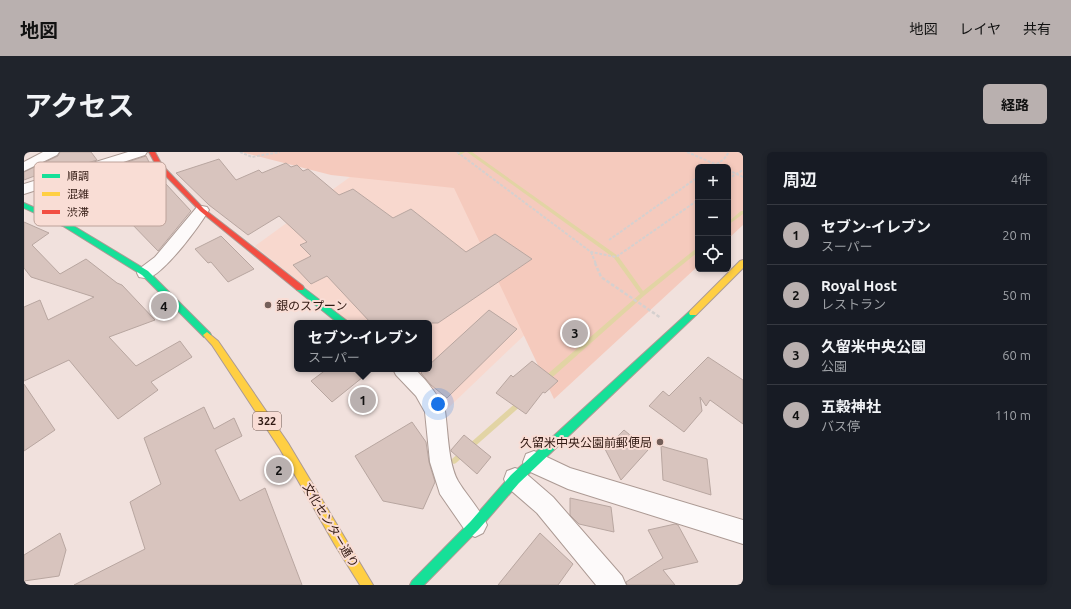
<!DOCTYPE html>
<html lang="ja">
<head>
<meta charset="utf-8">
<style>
	:root { --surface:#171b24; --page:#20242c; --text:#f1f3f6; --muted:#9ea1a6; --line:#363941; --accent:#b9b0af }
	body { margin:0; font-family:Ubuntu,"Noto Sans JP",sans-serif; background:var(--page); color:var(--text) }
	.controls { position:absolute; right:12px; top:12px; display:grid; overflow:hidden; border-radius:6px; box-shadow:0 2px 6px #0003 }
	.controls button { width:36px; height:36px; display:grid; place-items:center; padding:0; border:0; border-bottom:1px solid var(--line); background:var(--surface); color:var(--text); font:20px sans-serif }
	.you { position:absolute; left:414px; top:252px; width:14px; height:14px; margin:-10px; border:3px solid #fff; border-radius:50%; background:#1a73e8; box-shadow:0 0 0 6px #1a73e833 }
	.badge { display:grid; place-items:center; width:26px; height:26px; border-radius:50%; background:var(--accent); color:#111; font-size:13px; font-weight:700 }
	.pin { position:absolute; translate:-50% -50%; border:2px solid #fff; box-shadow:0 1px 4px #0006 }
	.popup { position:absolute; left:270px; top:168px; width:138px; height:52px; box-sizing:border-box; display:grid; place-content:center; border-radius:6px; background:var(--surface); filter:drop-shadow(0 1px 3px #0005); font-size:13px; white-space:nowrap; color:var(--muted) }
	.popup b { font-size:15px; color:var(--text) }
	.popup::after { content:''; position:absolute; left:50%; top:100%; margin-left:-8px; border:8px solid transparent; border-top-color:var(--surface) }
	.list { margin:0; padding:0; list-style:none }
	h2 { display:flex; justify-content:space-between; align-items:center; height:52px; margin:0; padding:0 16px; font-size:17px }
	h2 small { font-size:13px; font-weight:400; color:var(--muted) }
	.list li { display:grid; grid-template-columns:26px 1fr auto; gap:12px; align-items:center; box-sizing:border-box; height:60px; padding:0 16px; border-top:1px solid var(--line) }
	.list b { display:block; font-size:15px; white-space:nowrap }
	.list p { margin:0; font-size:13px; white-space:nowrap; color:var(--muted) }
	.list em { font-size:13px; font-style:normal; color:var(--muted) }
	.icon { flex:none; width:22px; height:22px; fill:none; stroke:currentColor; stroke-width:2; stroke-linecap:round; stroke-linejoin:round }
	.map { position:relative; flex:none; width:719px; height:433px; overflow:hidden; border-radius:6px }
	header { display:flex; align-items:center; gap:24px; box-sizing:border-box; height:56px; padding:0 20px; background:var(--accent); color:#111 }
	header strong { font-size:19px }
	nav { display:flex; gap:22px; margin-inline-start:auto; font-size:14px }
	.intro { display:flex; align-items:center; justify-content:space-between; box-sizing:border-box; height:96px; padding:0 24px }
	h1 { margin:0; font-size:28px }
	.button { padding:10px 18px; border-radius:6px; background:var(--accent); color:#111; font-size:14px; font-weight:700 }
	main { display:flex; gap:24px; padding:0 24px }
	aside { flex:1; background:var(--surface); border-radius:6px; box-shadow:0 2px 6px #0003 }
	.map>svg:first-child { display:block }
	.built { fill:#f8d8ce }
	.green { fill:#f5cabd }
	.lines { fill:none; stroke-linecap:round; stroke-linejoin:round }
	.stream { fill:#e2d4a4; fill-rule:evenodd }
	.building { fill:#d8c4be; stroke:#b8a6a0 }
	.street-casing { stroke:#ac9a94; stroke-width:2 }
	.fast-casing { stroke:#ac9a94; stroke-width:2 }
	.slow-casing { stroke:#ac9a94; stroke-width:2 }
	.jam-casing { stroke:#ac9a94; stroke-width:2 }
	.path-far1 { stroke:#d5d0cf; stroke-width:2; stroke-dasharray:3 1.5; stroke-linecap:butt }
	.path { stroke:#d5d0cf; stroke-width:2.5; stroke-dasharray:3.5 2; stroke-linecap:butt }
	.street { fill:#fdfafa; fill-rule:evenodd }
	.fast { fill:#16e098; fill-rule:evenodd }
	.slow { fill:#ffcf43; fill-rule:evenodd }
	.jam { fill:#f24e42; fill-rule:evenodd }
	.poi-dot { fill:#745f59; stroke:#f9ddd5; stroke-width:1.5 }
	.labels { text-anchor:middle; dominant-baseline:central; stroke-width:4; stroke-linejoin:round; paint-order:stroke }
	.shield { fill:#f9ddd5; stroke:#6d544c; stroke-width:1 }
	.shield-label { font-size:11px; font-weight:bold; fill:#311912 }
	.poi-label { font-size:12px; fill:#311912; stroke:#f9ddd5; text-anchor:start }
	.street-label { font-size:12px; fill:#311912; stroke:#f9ddd5 }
	.key { fill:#f9ddd5; stroke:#bda29a; stroke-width:1 }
	.key-label { font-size:11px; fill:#311912 }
</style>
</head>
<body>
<header>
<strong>地図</strong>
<nav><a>地図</a><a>レイヤ</a><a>共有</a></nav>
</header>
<div class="intro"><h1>アクセス</h1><a class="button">経路</a></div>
<main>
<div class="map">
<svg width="719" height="433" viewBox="0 0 719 433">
	<rect width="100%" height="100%" fill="#f1e1dd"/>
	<path class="built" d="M348,9L412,20L524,91L513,171L421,259L383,217H405V171H326L231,94Z"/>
	<path class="green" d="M217,0H719V73L704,87V15H674V114L530,247L430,36L307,23Z"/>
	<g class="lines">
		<g class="stream">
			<path d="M436,0H441L436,3H434V1Z"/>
			<path d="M443,0H448L594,104L619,139L674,95V100L621,143L523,230L521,231L519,230L518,228L519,226L616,142L590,106Z"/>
			<path d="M717,59H719V62L704,73V70Z"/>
			<path d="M497,247L499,248L500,250L499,252L432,311L430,312L428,311L427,309L428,307L495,248Z"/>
		</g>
	</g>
	<g class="building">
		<path d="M36,0H67L73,8L31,21L29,17L0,28V20L34,4Z"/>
		<path d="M122,4L129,18L167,59L134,99L104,68L131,54L106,32L49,50L44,40L39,41L35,32Z"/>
		<path d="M195,7L212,28L235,18L238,21L262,11L267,15L273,13L279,19L284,17L315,43L329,37L369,66L387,57L442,100L471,82L508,107L414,171H347L303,124L287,132L269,113L287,104L276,93L283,90L255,64L224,83L185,53L152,21Z"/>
		<path d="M0,70L25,81L8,93L36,122L62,107L93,131L98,133L131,168L85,185L112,214L156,189L168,205L127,230L134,238L94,267L45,208L0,229V155L16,148L24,168L70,145L7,125L0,116Z"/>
		<path d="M197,84L230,117L204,130L187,110L184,111L171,97Z"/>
		<path d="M465,158L493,177L423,246L407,233L397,221L400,217H405V213Z"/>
		<path d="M684,205L719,228V272L686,248L682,254L676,245L678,259L660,280L625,254L639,239L645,244Z"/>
		<path d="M508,209L534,229L521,241L519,240L502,262L472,241L487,223L489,225Z"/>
		<path d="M303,217H349L308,250L287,229Z"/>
		<path d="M0,232L31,278L0,299Z"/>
		<path d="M180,255L190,277L210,266L218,284L191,298L216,349L241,336L278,433H50L121,397L106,350L137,332L120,286Z"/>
		<path d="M388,270L402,290L405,310L411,330L399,357L359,349L331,304Z"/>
		<path d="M600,278L624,298L597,328L581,297Z"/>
		<path d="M440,283L467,305L453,322L427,299V298Z"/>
		<path d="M637,294L683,307L687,343L639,328Z"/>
		<path d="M546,346L587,355L590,380L555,372L546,363Z"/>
		<path d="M651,372L654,373L674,410L639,418L651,433H603L602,430L639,406L624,378Z"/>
		<path d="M36,381L42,398L35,424L0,429V403Z"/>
		<path d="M516,381L549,412L534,433H474Z"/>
	</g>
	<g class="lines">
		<g class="street-casing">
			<g id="street">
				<path d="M19,0H35L33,3L0,19V10Z"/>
				<path d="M104,0H123L121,3L0,42V32Z"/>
				<path d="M178,54L183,55L185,58C174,76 145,115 127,125C123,127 120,126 115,125L113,121L115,117L131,105L173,55Z"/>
				<path d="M369,217H391C404,230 414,243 421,259C424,279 424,311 434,329C443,344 456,357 463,373L459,381L451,385L443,381L416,342L406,310L401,260L392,244L372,223Z"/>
				<path d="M510,299L546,316L719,368V392L544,337L502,318L499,310L502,302Z"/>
				<path d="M491,316L499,319L529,345L598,424L602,433H572L513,361L483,335L480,327L483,319Z"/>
			</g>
		</g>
		<g class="fast-casing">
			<g id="fast">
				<path d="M0,51L43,70L124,119L186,181L187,183L186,185H180L118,123L39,74L0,56Z"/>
				<path d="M276,133L323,169L324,171H314L273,138L272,136Z"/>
				<path d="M669,158L672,159L673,161L672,163L495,331L455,377L400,433H386L388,429L447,369L487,323L666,159Z"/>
			</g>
		</g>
		<g class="slow-casing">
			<g id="slow">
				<path d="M719,108V116L672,163H666L665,161L666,159L716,109Z"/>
				<path d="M183,180L194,189L264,291L349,433H336L311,393L256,297L188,193L179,183Z"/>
			</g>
		</g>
		<g class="jam-casing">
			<path id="jam" d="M125,0H131L138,13L180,57L279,134L280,136L279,138H273L176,59L133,15Z"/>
		</g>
		<g class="path-far1">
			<path d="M216,0L228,5L256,0"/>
			<path d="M433,0L567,100L592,105L674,48"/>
			<path d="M663,0L698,15"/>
			<path d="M689,15L700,7L705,0"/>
			<path d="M704,18L719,25"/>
			<path d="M704,27L719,18"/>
			<path d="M585,88L674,25"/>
			<path d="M567,100L572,112"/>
		</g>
		<path class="path" d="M571,111L577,125L637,166"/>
		<use href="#street" class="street"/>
		<use href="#fast" class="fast"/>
		<use href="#slow" class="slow"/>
		<use href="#jam" class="jam"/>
	</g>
	<g class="poi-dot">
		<circle cx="244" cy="153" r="4"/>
		<circle cx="636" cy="290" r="4"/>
	</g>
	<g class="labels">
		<rect class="shield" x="229" y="260" width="28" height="18" rx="3"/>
		<g class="shield-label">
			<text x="243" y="269">322</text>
		</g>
		<g class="poi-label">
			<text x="252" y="153">銀のスプーン</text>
			<text x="628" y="290" text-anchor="end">久留米中央公園前郵便局</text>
		</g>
		<g class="street-label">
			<text transform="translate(307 373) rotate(59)">文化センター通り</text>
		</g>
	</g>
	<rect x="10" y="10" width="132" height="64" rx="6" class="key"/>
	<rect x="18" y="22" width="18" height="4" fill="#16e098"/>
	<rect x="18" y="40" width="18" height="4" fill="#ffcf43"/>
	<rect x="18" y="58" width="18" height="4" fill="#f24e42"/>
	<g class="key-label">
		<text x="43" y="28">順調</text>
		<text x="43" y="46">混雑</text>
		<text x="43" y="64">渋滞</text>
	</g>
</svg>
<div class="controls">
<button>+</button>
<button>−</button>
<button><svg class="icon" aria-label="locate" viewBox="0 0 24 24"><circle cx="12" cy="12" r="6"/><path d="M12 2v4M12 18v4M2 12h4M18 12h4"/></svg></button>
</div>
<div class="you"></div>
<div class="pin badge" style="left:339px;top:248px">1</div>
<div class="popup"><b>セブン-イレブン</b>スーパー</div>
<div class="pin badge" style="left:255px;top:318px">2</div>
<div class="pin badge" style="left:551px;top:181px">3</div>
<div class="pin badge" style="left:140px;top:154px">4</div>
</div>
<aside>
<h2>周辺<small>4件</small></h2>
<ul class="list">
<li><span class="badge">1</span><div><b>セブン-イレブン</b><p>スーパー</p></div><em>20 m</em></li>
<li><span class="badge">2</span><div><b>Royal Host</b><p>レストラン</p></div><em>50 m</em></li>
<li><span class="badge">3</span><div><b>久留米中央公園</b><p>公園</p></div><em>60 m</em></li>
<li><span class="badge">4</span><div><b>五穀神社</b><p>バス停</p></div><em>110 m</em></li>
</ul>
</aside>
</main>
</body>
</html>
